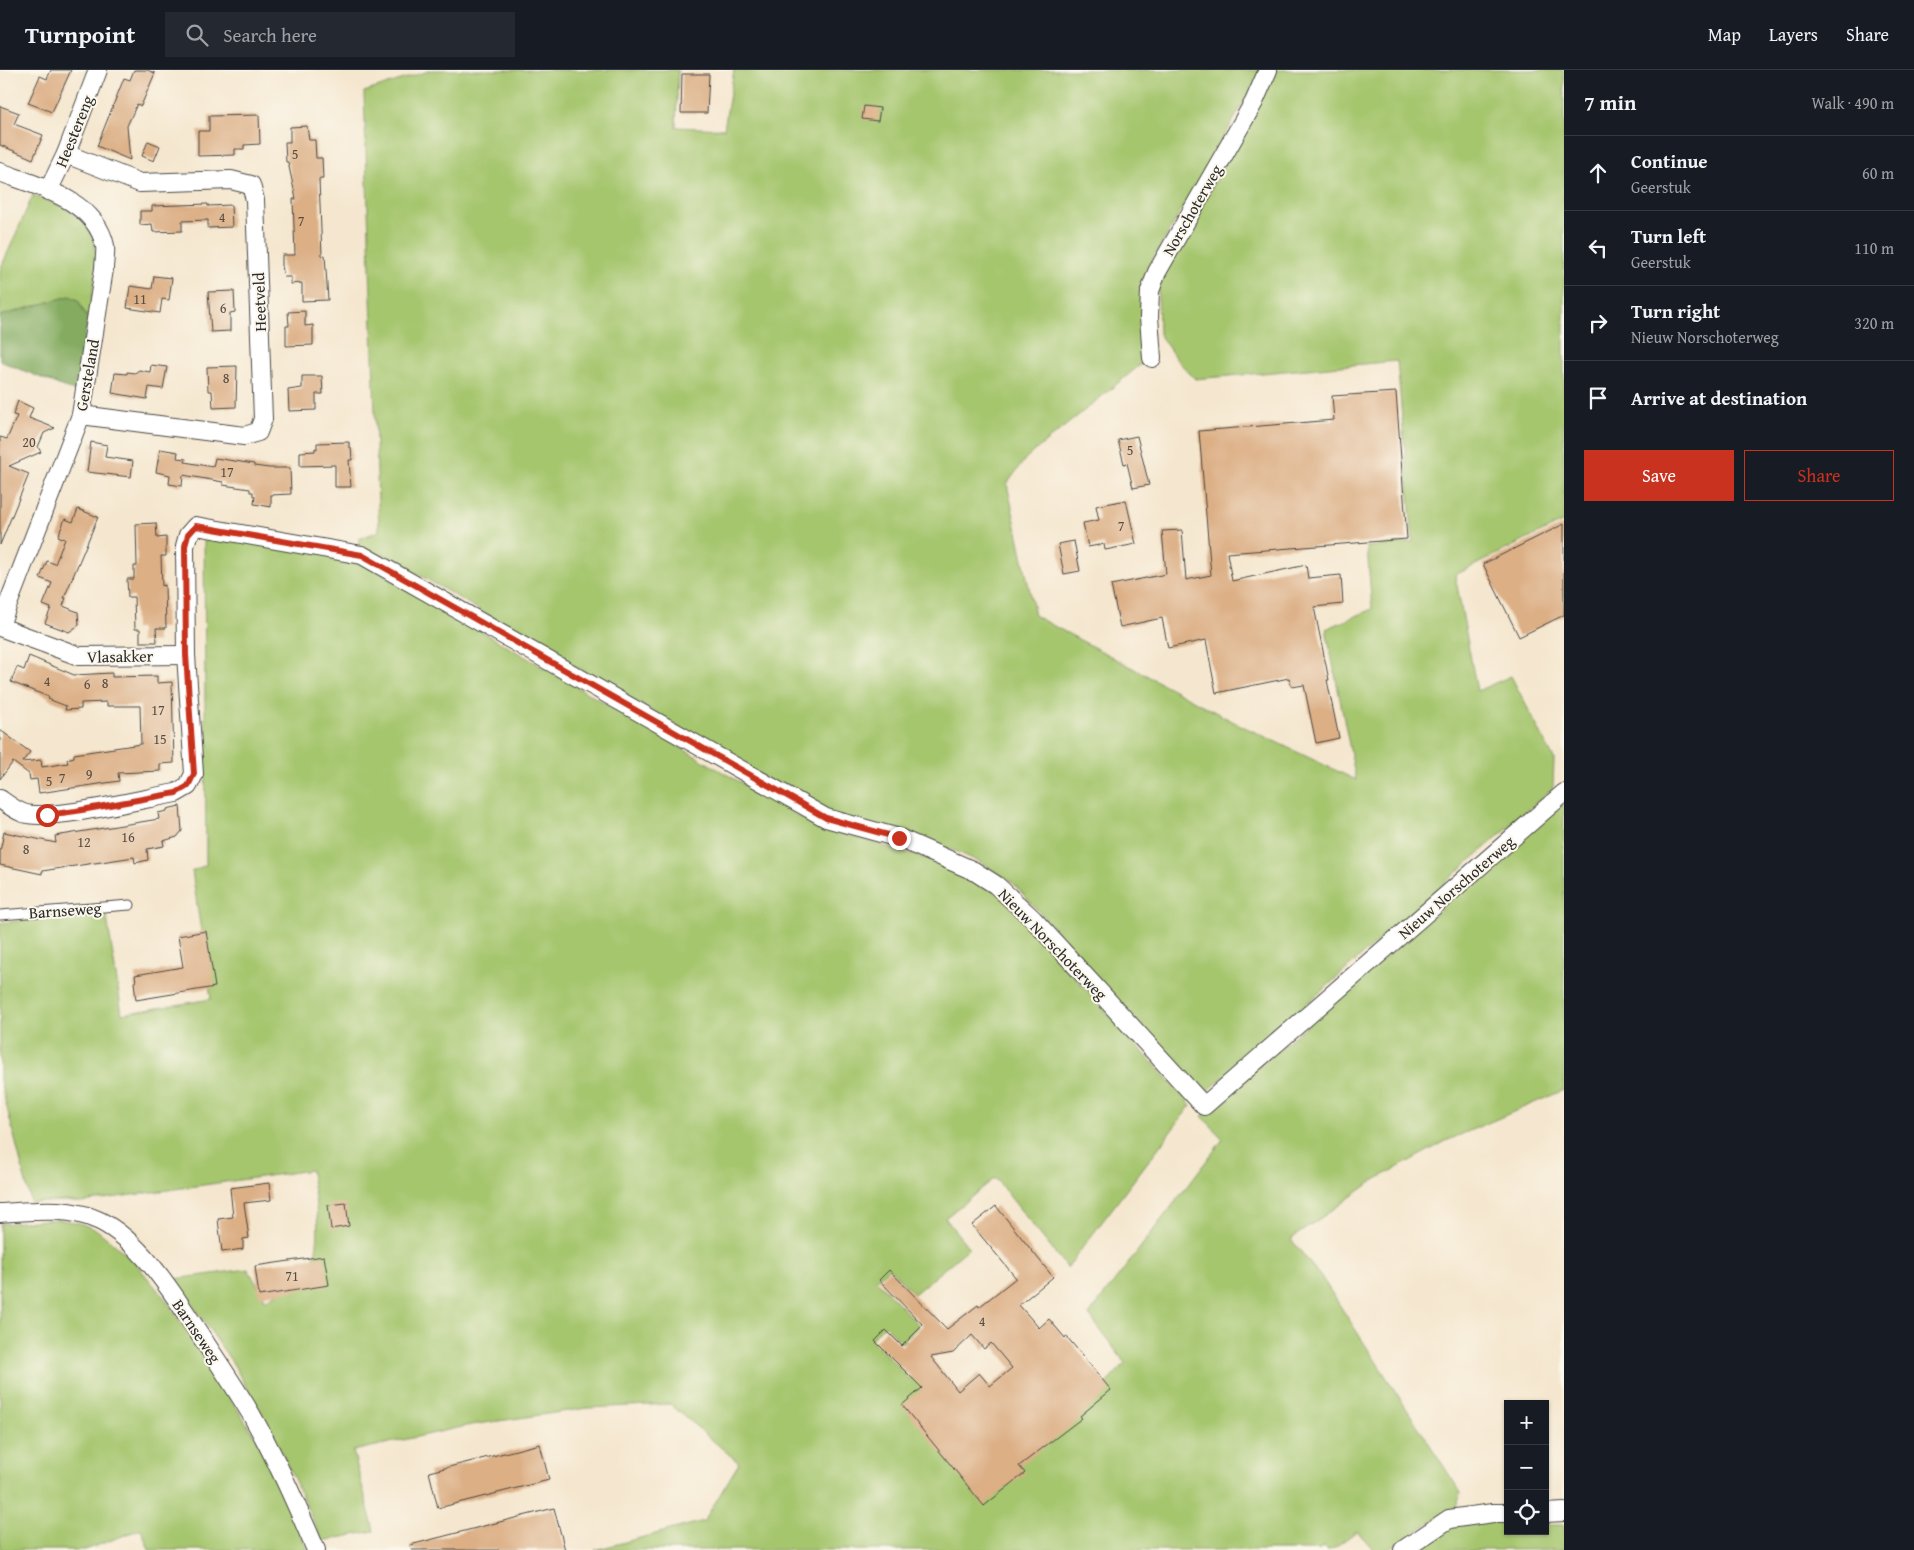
<!DOCTYPE html>
<html lang="en">
<head>
<meta charset="utf-8">
<style>
	:root { --surface:#171b24; --page:#242831; --text:#f1f3f6; --muted:#9ea1a6; --line:#363941; --accent:#c8321e }
	body { margin:0; font-family:"Gentium Book Plus",serif; background:var(--page); color:var(--text) }
	.controls { position:absolute; right:15px; bottom:15px; display:grid; overflow:hidden; border-radius:0px; box-shadow:0 1px 4px #0004 }
	.controls button { width:45px; height:45px; display:grid; place-items:center; padding:0; border:0; border-bottom:1px solid var(--line); background:var(--surface); color:var(--text); font:25px sans-serif }
	.stop { position:absolute; width:15px; height:15px; margin:-11px; border:4px solid #c8321e; border-radius:50%; background:#fff }
	.stop.end { background:#c8321e; border-color:#fff; box-shadow:0 1px 5px #0008 }
	.list { margin:0; padding:0; list-style:none }
	h2 { display:flex; justify-content:space-between; align-items:center; height:65px; margin:0; padding:0 20px; font-size:21px }
	h2 small { font-size:16px; font-weight:400; color:var(--muted) }
	.list li { display:grid; grid-template-columns:32px 1fr auto; gap:15px; align-items:center; box-sizing:border-box; height:75px; padding:0 20px; border-top:1px solid var(--line) }
	.list b { display:block; font-size:19px; white-space:nowrap }
	.list p { margin:0; font-size:16px; white-space:nowrap; color:var(--muted) }
	.list em { font-size:16px; font-style:normal; color:var(--muted) }
	.actions { display:flex; gap:10px; padding:15px 20px }
	.actions a { flex:1; padding:11px 0; border:1px solid var(--accent); border-radius:0px; text-align:center; font-size:18px; color:var(--accent) }
	.actions .main { background:var(--accent); color:#fff }
	.icon { flex:none; width:28px; height:28px; fill:none; stroke:currentColor; stroke-width:2; stroke-linecap:round; stroke-linejoin:round }
	.map { position:relative; flex:none; width:1564px; height:1480px; overflow:hidden }
	header { display:flex; align-items:center; gap:30px; box-sizing:border-box; height:70px; padding:0 25px; background:var(--surface); border-bottom:1px solid var(--line) }
	header strong { font-size:24px }
	nav { display:flex; gap:28px; margin-inline-start:auto; font-size:18px }
	.search { width:350px; height:45px; background:var(--page); display:flex; align-items:center; gap:12px; box-sizing:border-box; padding:0 18px; border-radius:0px; color:var(--muted); font-size:19px }
	main { display:flex }
	aside { flex:1; background:var(--surface) }
	.map>svg:first-child { display:block }
	.green { fill:#a6c66e; stroke:#68784c }
	.forest { fill:#84ab61; stroke:#586b46 }
	.building { fill:#dcaf85; fill-rule:evenodd }
	.lines { fill:none; stroke-linecap:round; stroke-linejoin:round }
	.lane-casing { stroke:#494744; stroke-width:11 }
	.street-casing { stroke:#494744; stroke-width:20 }
	.lane { stroke:#fff; stroke-width:9 }
	.street { stroke:#fff; stroke-width:18 }
	.route { stroke:#c8321e; stroke-width:6 }
	.labels { text-anchor:middle; dominant-baseline:central; stroke-width:4; stroke-linejoin:round; paint-order:stroke }
	.number-label { font-size:14px; fill:#574c42 }
	.street-label { font-size:16px; fill:#2b2b2b; stroke:#fbf7ec }
</style>
</head>
<body>
<header>
<strong>Turnpoint</strong>
<div class="search"><svg class="icon" aria-label="search" viewBox="0 0 24 24"><circle cx="10" cy="10" r="6"/><path d="M15 15l6 6"/></svg>Search here</div>
<nav><a>Map</a><a>Layers</a><a>Share</a></nav>
</header>
<main>
<div class="map">
<svg width="1564" height="1480" viewBox="0 0 1564 1480">
	<rect width="100%" height="100%" fill="#fbf7ec"/>
	<filter id="ink" filterUnits="userSpaceOnUse"><feTurbulence type="fractalNoise" baseFrequency=".02" numOctaves="2"/><feDisplacementMap in="SourceGraphic" scale="10" xChannelSelector="R" yChannelSelector="G"/><feConvolveMatrix kernelMatrix="1 2 1 2 8 2 1 2 1" color-interpolation-filters="sRGB"/></filter>
	<filter id="wash" filterUnits="userSpaceOnUse"><feTurbulence type="fractalNoise" baseFrequency=".0096" numOctaves="4" result="noise"/><feDisplacementMap in="SourceGraphic" scale="20" xChannelSelector="R" yChannelSelector="G"/><feGaussianBlur stdDeviation="1.12" result="paint"/><feColorMatrix in="noise" values="0 0 0 0 0 0 0 0 0 0 0 0 0 0 0 0 0 1.4 0 .05"/><feComposite in="paint" operator="in"/></filter>
	<g filter="url(#wash)">
		<rect width="100%" height="100%" fill="#f5e7cf"/>
		<g class="green">
			<path d="M431,0H678L676,57L724,59L734,0H1260L1255,13L1148,198L1142,214L1145,291L1026,388L1007,414L1035,546L1234,652L1356,710L1326,559L1372,539L1367,477L1413,472L1397,291L1195,309L1177,290L1159,264L1158,221L1160,213L1276,0H1564V451L1455,505L1477,621L1511,606L1554,689L1553,718L1203,1025L1013,813L982,793L953,780L825,743L384,484L381,490L359,478V469L379,461L364,22Z"/>
			<path d="M33,125C44,130 58,134 68,140C110,165 94,210 88,249L78,230L70,226L0,246V200Z"/>
			<path d="M204,463L354,487L798,746L826,759L949,795L998,823L1191,1035L1067,1198L995,1108L945,1148L969,1178L914,1224L889,1198L876,1210L919,1255L902,1273L885,1255L871,1269L911,1310L926,1297L1001,1386L1093,1328L1125,1293L1089,1245L1223,1069L1202,1046L1564,733V1020L1446,1071L1373,1111L1291,1169L1324,1211L1461,1423L1456,1436L1388,1480H1374L1357,1461L1331,1480H1327L1324,1477L1321,1480H595L704,1451L739,1393L670,1334L588,1338L471,1355L353,1381L374,1461L322,1471L288,1395L234,1295L175,1209L248,1199L266,1230C278,1222 294,1214 304,1204C328,1180 314,1130 311,1100L89,1131L83,1133L65,1131L31,1133L0,1010V853L106,841L122,944L211,929L192,801L206,795Z"/>
			<path d="M57,1149L79,1153L97,1160L132,1189L166,1230L270,1389L308,1480H149L141,1459L85,1480H0V1154Z"/>
			<path d="M1465,1449L1508,1452V1461H1545V1455H1564V1480H1410Z"/>
		</g>
		<path class="forest" d="M70,226L78,230L88,249L76,322L0,291V246Z"/>
		<g id="blocks">
			<g class="building">
				<path d="M51,0H71L52,42L28,33L40,6L47,9Z"/>
				<path d="M134,0H147L155,3L141,36L137,34L127,56L130,90L97,76L124,8L130,10Z"/>
				<path d="M682,4H709L707,43H681Z"/>
				<path d="M0,36L19,43L14,54L43,65L33,89L0,75Z"/>
				<path d="M864,36L880,38L878,51L862,49Z"/>
				<path d="M259,45L260,74L244,75V79H235V85L198,86V61H209V46Z"/>
				<path d="M307,56L309,70H315L316,88H322L323,109H319L322,186L325,185L328,230L302,231V213L291,214V207H284L282,196V185H295L293,129H296L288,92H286L285,72H290V57Z"/>
				<path d="M148,71L160,76L154,91L142,86Z"/>
				<path d="M208,134V136L231,135L232,157L208,158V150L182,151V161L153,162L152,154L140,155V141H152V136Z"/>
				<path d="M154,206L172,208L169,230L162,229L160,243L127,238L130,216L152,219Z"/>
				<path d="M234,221L235,242L230,243V261L211,262L208,222Z"/>
				<path d="M305,241V256L313,255V275L286,276V256H289L288,242Z"/>
				<path d="M151,295L167,297L163,319L149,317L147,329L112,323L115,303L127,304V302L135,303L139,300L150,302Z"/>
				<path d="M237,296L236,337L213,338L212,321H208L207,297Z"/>
				<path d="M302,306H322L323,324H316V340L289,341L288,320L302,318Z"/>
				<path d="M1396,322L1407,469L1227,483L1232,511L1306,495L1308,508L1341,505L1343,534L1314,537L1329,610H1327L1339,668L1316,673L1304,615L1292,617L1289,608L1216,623L1206,570L1168,578L1162,548L1120,557L1111,515L1166,504L1162,461L1182,460L1186,510L1211,505L1199,361L1334,350L1332,326Z"/>
				<path d="M18,331L33,338L29,348L55,358L44,363L38,377L41,382L9,396L29,404L0,475V367L7,369L17,346L13,345Z"/>
				<path d="M1137,366L1149,415L1133,418L1127,393L1124,394L1118,370Z"/>
				<path d="M91,372L107,375L105,387L133,391L131,407L87,402Z"/>
				<path d="M349,372V377H351L352,390H349L351,417H335V395L300,396V382L315,381V378L317,379V373Z"/>
				<path d="M160,379L178,382L177,388L186,389L185,392L213,397L215,388L254,394V396L269,398H290L291,424L271,425V437L254,434L255,426H253V422H250V419L223,415V412L183,405L182,416L169,414L170,405L156,402Z"/>
				<path d="M1126,430L1136,474L1105,480L1104,474L1088,477L1083,453L1099,450L1096,436Z"/>
				<path d="M78,439L98,447L64,528H66L63,536L78,542L79,555L69,562L45,553L51,538L43,535L52,513L40,508L47,491L55,494L65,469L58,466L65,449L73,452Z"/>
				<path d="M156,453L157,468L166,467V486H161L162,516L165,515L166,558H156L157,572H140V559H135L134,527H128L127,509H134V496H137L136,454Z"/>
				<path d="M1564,454V545L1519,567L1483,494Z"/>
				<path d="M1074,471L1080,501L1064,504L1058,474Z"/>
				<path d="M29,586L74,605L112,603V607L157,606V613L172,612L174,693L160,694V701L118,703L119,711L39,723L37,709L30,710L29,704L13,692L0,709V660L30,682L22,692L41,690L42,697L68,693L67,689L74,687V684L141,674L140,636H107V632L81,633V639L65,640L66,636L48,629L49,627L11,612L17,597L24,600Z"/>
				<path d="M180,736L182,761L177,767L163,771L164,776L147,779L148,790L135,793L134,787L42,801V804L0,795V782L4,762L56,773L55,766L159,749L158,743L167,741V739Z"/>
				<path d="M206,861L215,917L136,930L134,912H136L135,905L183,897L178,866Z"/>
				<path d="M269,1113L271,1130L244,1133L249,1168L243,1169V1179L222,1182L218,1149L233,1147L230,1118Z"/>
				<path d="M346,1133L349,1156L331,1159L328,1135Z"/>
				<path d="M996,1136L1053,1207L1019,1235L1039,1258L1049,1249L1065,1268L1067,1267L1111,1320L1080,1346L1082,1348L1019,1396L1025,1403L984,1436L902,1335L922,1318L875,1271L886,1260L902,1276L923,1255L879,1210L889,1200L947,1259L978,1235L979,1237L1016,1208L972,1155ZM972,1265L984,1279L991,1273L1012,1298L990,1316L979,1303L958,1321L931,1287L953,1283Z"/>
				<path d="M324,1186L329,1215L259,1226L255,1196Z"/>
				<path d="M540,1374L549,1410L438,1438L429,1402Z"/>
				<path d="M554,1438L565,1480H411L410,1475Z"/>
			</g>
		</g>
	</g>
	<g filter="url(#ink)">
		<use href="#blocks" fill-opacity="0" stroke="#494744" stroke-width="1"/>
		<g class="lines">
			<g class="lane-casing">
				<path id="lane" d="M0,845L130,835"/>
			</g>
			<g class="street-casing">
				<g id="street">
					<path d="M66,84L140,113L231,110L251,115L255,130L263,349L258,362L244,366L81,345"/>
					<path d="M0,102C37,116 96,130 105,176C106,183 104,192 104,199L81,345L0,555"/>
					<path d="M48,121L66,84L98,0"/>
					<path d="M1152,288L1149,247L1150,221L1157,202L1254,32L1268,0"/>
					<path d="M0,557L79,586L186,585"/>
					<path d="M0,729C7,734 15,740 23,743C48,752 146,728 176,723L188,716L194,704L186,585L185,476L188,465L196,456L362,485L826,748L899,768L974,801L996,815L1033,849L1204,1036L1564,723"/>
					<path d="M0,1143C34,1141 69,1136 100,1151C138,1170 169,1217 191,1251C211,1282 232,1312 251,1344C276,1388 296,1434 316,1480"/>
					<path d="M1545,1443L1564,1442"/>
					<path d="M1403,1480L1449,1449L1493,1443H1508"/>
				</g>
			</g>
			<use href="#lane" class="lane"/>
			<use href="#street" class="street"/>
		</g>
	</g>
	<g class="lines" filter="url(#ink)">
		<path class="route" d="M47,745L76,741L176,723L188,716L194,704L186,585L185,476L188,465L196,456L362,485L826,748L899,768"/>
	</g>
	<g class="labels">
		<g class="number-label">
			<text x="295" y="84">5</text>
			<text x="222" y="147">4</text>
			<text x="301" y="151">7</text>
			<text x="140" y="229">11</text>
			<text x="223" y="238">6</text>
			<text x="226" y="308">8</text>
			<text x="29" y="372">20</text>
			<text x="1130" y="380">5</text>
			<text x="227" y="402">17</text>
			<text x="1121" y="456">7</text>
			<text x="47" y="611">4</text>
			<text x="105" y="613">8</text>
			<text x="87" y="614">6</text>
			<text x="158" y="640">17</text>
			<text x="160" y="669">15</text>
			<text x="89" y="704">9</text>
			<text x="62" y="708">7</text>
			<text x="49" y="711">5</text>
			<text x="128" y="767">16</text>
			<text x="84" y="772">12</text>
			<text x="26" y="779">8</text>
			<text x="292" y="1206">71</text>
			<text x="982" y="1251">4</text>
		</g>
		<g class="street-label">
			<text transform="translate(74 61) rotate(-68)">Heestereng</text>
			<text transform="translate(1192 140) rotate(-60)">Norschoterweg</text>
			<text transform="translate(259 232) rotate(-92)">Heetveld</text>
			<text transform="translate(87 305) rotate(-80)">Gersteland</text>
			<text transform="translate(120 586) rotate(-1)">Vlasakker</text>
			<text transform="translate(1456 817) rotate(-41)">Nieuw Norschoterweg</text>
			<text transform="translate(65 840) rotate(-4)">Barnseweg</text>
			<text transform="translate(1053 874) rotate(46)">Nieuw Norschoterweg</text>
			<text transform="translate(197 1261) rotate(56)">Barnseweg</text>
		</g>
	</g>
</svg>
<div class="controls">
<button>+</button>
<button>−</button>
<button><svg class="icon" aria-label="locate" viewBox="0 0 24 24"><circle cx="12" cy="12" r="6"/><path d="M12 2v4M12 18v4M2 12h4M18 12h4"/></svg></button>
</div>
<div class="stop" style="left:47px;top:745px"></div>
<div class="stop end" style="left:899px;top:768px"></div>
</div>
<aside>
<h2>7 min<small>Walk · 490 m</small></h2>
<ul class="list">
<li><svg class="icon" aria-label="ahead" viewBox="0 0 24 24"><path d="M12 20V5M6 11l6-6 6 6"/></svg><div><b>Continue</b><p>Geerstuk</p></div><em>60 m</em></li>
<li><svg class="icon" aria-label="left" viewBox="0 0 24 24"><path d="M17 20v-9H6M10 6l-5 5 5 5"/></svg><div><b>Turn left</b><p>Geerstuk</p></div><em>110 m</em></li>
<li><svg class="icon" aria-label="right" viewBox="0 0 24 24"><path d="M7 20v-9h11M14 6l5 5-5 5"/></svg><div><b>Turn right</b><p>Nieuw Norschoterweg</p></div><em>320 m</em></li>
<li><svg class="icon" aria-label="arrive" viewBox="0 0 24 24"><path d="M6 21V4h12l-3 4 3 4H6"/></svg><div><b>Arrive at destination</b></div></li>
</ul>
<div class="actions"><a class="main">Save</a><a>Share</a></div>
</aside>
</main>
</body>
</html>
